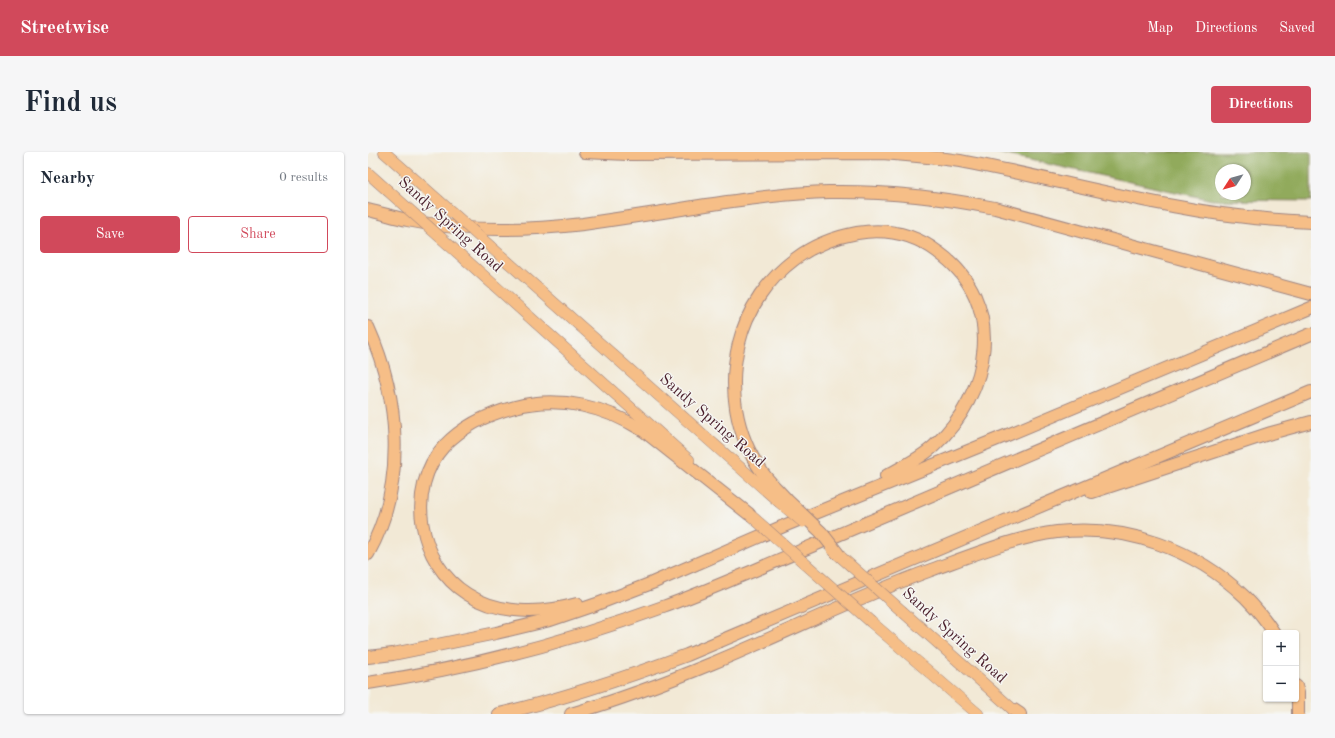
<!DOCTYPE html>
<html lang="en">
<head>
<meta charset="utf-8">
<style>
	:root { --surface:#fff; --page:#f6f6f7; --text:#1f2937; --muted:#747a83; --line:#e0e1e3; --accent:#d1495b }
	body { margin:0; font-family:"Old Standard TT",serif; background:var(--page); color:var(--text) }
	.controls { position:absolute; right:12px; bottom:12px; display:grid; overflow:hidden; border-radius:4px; box-shadow:0 1px 3px #0004 }
	.controls button { width:36px; height:36px; display:grid; place-items:center; padding:0; border:0; border-bottom:1px solid var(--line); background:var(--surface); color:var(--text); font:20px sans-serif }
	.compass { position:absolute; left:847px; top:12px; width:36px; height:36px; border-radius:50%; background:var(--surface); box-shadow:0 1px 3px #0004; rotate:234deg }
	.list { margin:0; padding:0; list-style:none }
	h2 { display:flex; justify-content:space-between; align-items:center; height:52px; margin:0; padding:0 16px; font-size:17px }
	h2 small { font-size:13px; font-weight:400; color:var(--muted) }
	.actions { display:flex; gap:8px; padding:12px 16px }
	.actions a { flex:1; padding:9px 0; border:1px solid var(--accent); border-radius:4px; text-align:center; font-size:14px; color:var(--accent) }
	.actions .main { background:var(--accent); color:#fff }
	.map { position:relative; flex:none; width:943px; height:562px; overflow:hidden; border-radius:4px }
	header { display:flex; align-items:center; gap:24px; box-sizing:border-box; height:56px; padding:0 20px; background:var(--accent); color:#fff }
	header strong { font-size:19px }
	nav { display:flex; gap:22px; margin-inline-start:auto; font-size:14px }
	.intro { display:flex; align-items:center; justify-content:space-between; box-sizing:border-box; height:96px; padding:0 24px }
	h1 { margin:0; font-size:28px }
	.button { padding:10px 18px; border-radius:4px; background:var(--accent); color:#fff; font-size:14px; font-weight:700 }
	main { display:flex; gap:24px; padding:0 24px }
	aside { flex:1; background:var(--surface); border-radius:4px; box-shadow:0 1px 3px #0004 }
	.map>svg:first-child { display:block }
	.forest { fill:#91aa5c; stroke:#6e6444; fill-rule:evenodd }
	.lines { fill:none; stroke-linecap:round; stroke-linejoin:round }
	.primary-casing { stroke:#9e8480; stroke-width:12 }
	.motorway-casing { stroke:#9e8480; stroke-width:14 }
	.primary { stroke:#f6be87; stroke-width:11 }
	.motorway { stroke:#f6be87; stroke-width:12 }
	.primary-bridge-casing { stroke:#9e8480; stroke-width:12; stroke-linecap:butt }
	.motorway-bridge-casing { stroke:#9e8480; stroke-width:14; stroke-linecap:butt }
	.primary-bridge { stroke:#f6be87; stroke-width:11 }
	.motorway-bridge { stroke:#f6be87; stroke-width:12 }
	.labels { text-anchor:middle; dominant-baseline:central; stroke-width:3; stroke-linejoin:round; paint-order:stroke }
	.street-label { font-size:16px; fill:#4a1f2b; stroke:#f6f6f2 }
</style>
</head>
<body>
<header>
<strong>Streetwise</strong>
<nav><a>Map</a><a>Directions</a><a>Saved</a></nav>
</header>
<div class="intro"><h1>Find us</h1><a class="button">Directions</a></div>
<main>
<aside>
<h2>Nearby<small>0 results</small></h2>
<ul class="list">
</ul>
<div class="actions"><a class="main">Save</a><a>Share</a></div>
</aside>
<div class="map">
<svg width="943" height="562" viewBox="0 0 943 562">
	<rect width="100%" height="100%" fill="#f6f6f2"/>
	<filter id="ink" filterUnits="userSpaceOnUse"><feTurbulence type="fractalNoise" baseFrequency=".025" numOctaves="2"/><feDisplacementMap in="SourceGraphic" scale="8" xChannelSelector="R" yChannelSelector="G"/><feConvolveMatrix kernelMatrix="1 2 1 2 8 2 1 2 1" color-interpolation-filters="sRGB"/></filter>
	<filter id="wash" filterUnits="userSpaceOnUse"><feTurbulence type="fractalNoise" baseFrequency=".012" numOctaves="4" result="noise"/><feDisplacementMap in="SourceGraphic" scale="16" xChannelSelector="R" yChannelSelector="G"/><feGaussianBlur stdDeviation="0.9" result="paint"/><feColorMatrix in="noise" values="0 0 0 0 0 0 0 0 0 0 0 0 0 0 0 0 0 1.4 0 .05"/><feComposite in="paint" operator="in"/></filter>
	<g filter="url(#wash)">
		<rect width="100%" height="100%" fill="#f2e9d6"/>
		<path class="forest" d="M625,0H943V49L844,48ZM853,18H877V42H853Z"/>
	</g>
	<g filter="url(#ink)">
		<g class="lines">
			<g class="primary-casing">
				<g id="primary">
					<path d="M16,0L70,48"/>
					<path d="M0,21L19,38"/>
					<path d="M98,108L321,308"/>
					<path d="M141,111L410,349"/>
					<path d="M535,460L650,562"/>
					<path d="M503,470L610,562"/>
				</g>
			</g>
			<g class="motorway-casing">
				<g id="motorway">
					<path d="M217,0L259,2L514,1C540,3 566,5 592,9C663,22 734,41 805,54C851,63 897,68 943,70"/>
					<path d="M0,58C13,61 26,65 39,68C97,80 157,79 215,72C256,66 297,60 338,53C379,47 420,41 461,40C517,39 572,45 627,56L943,142"/>
					<path d="M0,175C32,246 39,332 0,402"/>
					<path d="M724,340L903,281L943,270"/>
					<path d="M418,347C410,338 401,330 394,320C367,282 360,235 371,191C379,157 400,127 427,107C446,93 467,85 489,81C519,76 546,82 570,100C640,150 623,242 566,294C552,307 534,315 518,324"/>
					<path d="M209,452C173,462 131,463 99,442C50,411 37,337 76,294C95,274 120,262 147,255C192,243 238,255 276,279L381,362"/>
					<path d="M0,505L25,502L128,481L182,468L229,452L284,431L418,373L637,284L943,156"/>
					<path d="M0,531C101,516 199,490 295,455C326,444 355,431 385,419L943,182"/>
					<path d="M928,534L930,541V562"/>
					<path d="M646,558L652,562"/>
					<path d="M131,562C195,547 257,526 319,503L943,240"/>
					<path d="M203,562C251,548 299,530 345,511C418,481 489,445 563,418C602,404 648,385 689,380C758,372 827,397 877,445C888,456 898,468 906,481"/>
				</g>
			</g>
			<use href="#primary" class="primary"/>
			<use href="#motorway" class="motorway"/>
			<g class="primary-bridge-casing">
				<g id="primary-bridge">
					<path d="M19,38L98,108"/>
					<path d="M70,48L141,111"/>
					<path d="M410,349L435,370"/>
					<path d="M381,362L503,470"/>
					<path d="M465,398L535,460"/>
				</g>
			</g>
			<g class="motorway-bridge-casing">
				<path id="motorway-bridge" d="M418,347L453,380L471,403"/>
			</g>
			<use href="#primary-bridge" class="primary-bridge"/>
			<use href="#motorway-bridge" class="motorway-bridge"/>
		</g>
	</g>
	<g class="labels">
		<g class="street-label">
			<text transform="translate(82 73) rotate(42)">Sandy Spring Road</text>
			<text transform="translate(344 269) rotate(41)">Sandy Spring Road</text>
			<text transform="translate(586 484) rotate(42)">Sandy Spring Road</text>
		</g>
	</g>
</svg>
<div class="controls">
<button>+</button>
<button>−</button>
</div>
<svg class="compass" viewBox="-18 -18 36 36"><path d="M0-13l5 13h-10z" fill="#e53935"/><path d="M0 13l5-13h-10z" fill="#747a83"/></svg>
</div>
</main>
</body>
</html>
